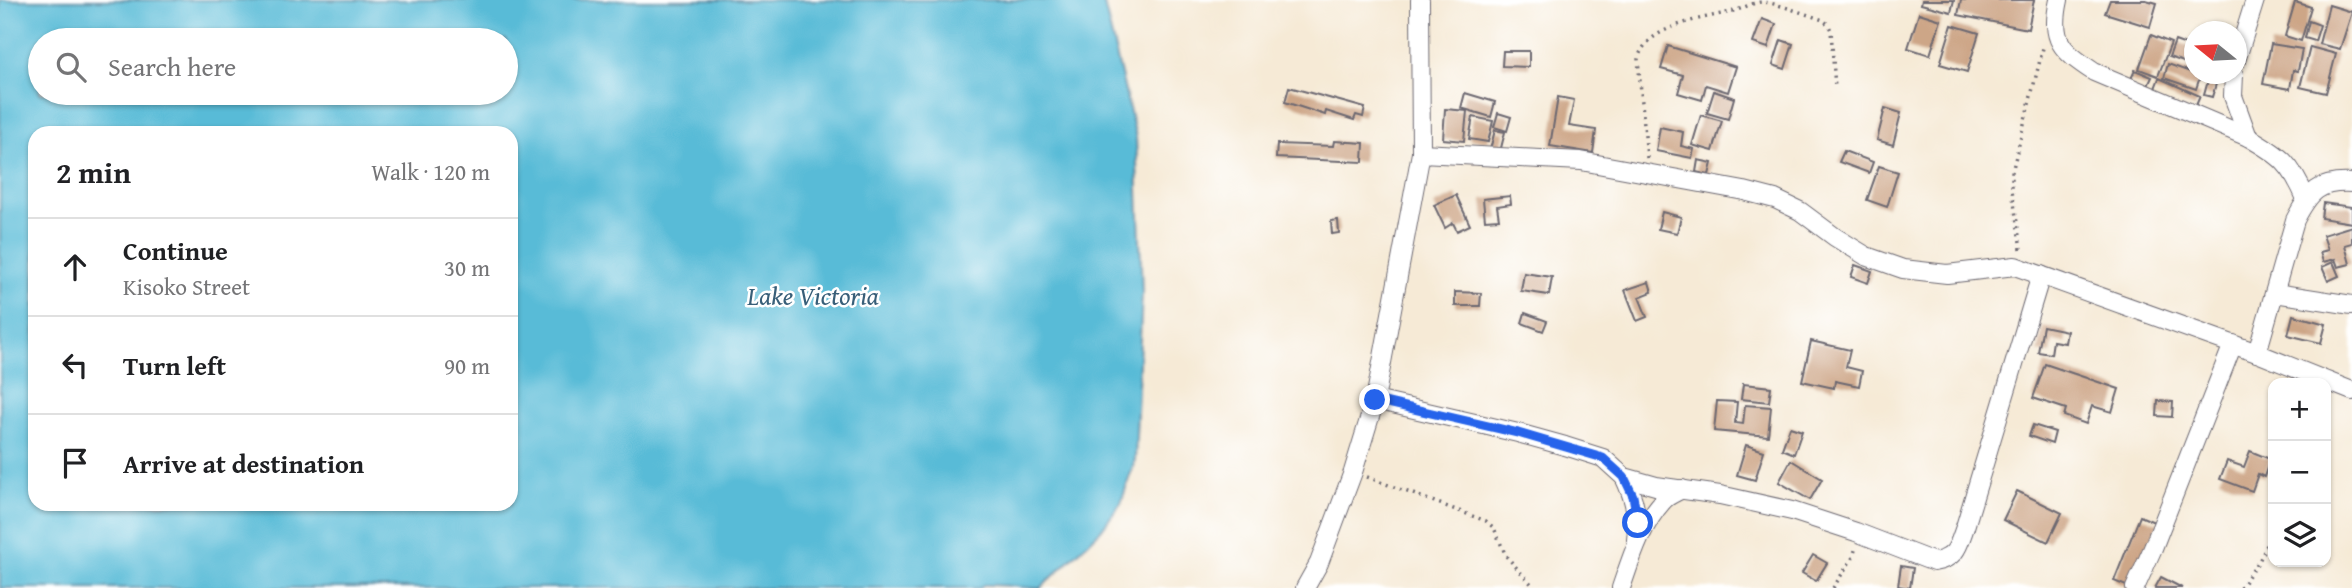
<!DOCTYPE html>
<html lang="en">
<head>
<meta charset="utf-8">
<style>
	:root { --surface:#fff; --page:#f2f2f2; --text:#202124; --muted:#757577; --line:#e0e0e0 }
	body { margin:0; font-family:"Gentium Book Plus",serif; background:var(--page); color:var(--text) }
	.controls { position:absolute; right:21px; bottom:21px; display:grid; overflow:hidden; border-radius:14px; box-shadow:0 2px 5px #0004 }
	.controls button { width:63px; height:63px; display:grid; place-items:center; padding:0; border:0; border-bottom:2px solid var(--line); background:var(--surface); color:var(--text); font:35px sans-serif }
	.compass { position:absolute; left:2184px; top:21px; width:63px; height:63px; border-radius:50%; background:var(--surface); box-shadow:0 2px 5px #0004; rotate:288deg }
	.stop { position:absolute; width:21px; height:21px; margin:-16px; border:5px solid #2563eb; border-radius:50%; background:#fff }
	.stop.end { background:#2563eb; border-color:#fff; box-shadow:0 2px 7px #0008 }
	.list { margin:0; padding:0; list-style:none }
	h2 { display:flex; justify-content:space-between; align-items:center; height:91px; margin:0; padding:0 28px; font-size:30px }
	h2 small { font-size:23px; font-weight:400; color:var(--muted) }
	.list li { display:grid; grid-template-columns:46px 1fr auto; gap:21px; align-items:center; box-sizing:border-box; height:98px; padding:0 28px; border-top:2px solid var(--line) }
	.list b { display:block; font-size:26px; white-space:nowrap }
	.list p { margin:0; font-size:23px; white-space:nowrap; color:var(--muted) }
	.list em { font-size:23px; font-style:normal; color:var(--muted) }
	.icon { flex:none; width:38px; height:38px; fill:none; stroke:currentColor; stroke-width:2; stroke-linecap:round; stroke-linejoin:round }
	.map { position:relative; flex:none; width:2352px; height:588px; overflow:hidden }
	.search { position:absolute; background:var(--surface); box-shadow:0 2px 5px #0004; left:28px; top:28px; width:490px; height:77px; display:flex; align-items:center; gap:18px; box-sizing:border-box; padding:0 24px; border-radius:38px; color:var(--muted); font-size:26px }
	.panel { position:absolute; background:var(--surface); box-shadow:0 2px 5px #0004; left:28px; top:126px; width:490px; height:385px; border-radius:21px }
	.map>svg:first-child { display:block }
	.water { fill:#58bbd7; stroke:#3d6e89; stroke-width:2; fill-rule:evenodd }
	.building { fill:#cda687 }
	.lines { fill:none; stroke-linecap:round; stroke-linejoin:round }
	.minor-casing { stroke:#6c6871; stroke-width:20 }
	.path { stroke:#6c6871; stroke-width:3.5; stroke-dasharray:2 5; stroke-linecap:butt }
	.minor { stroke:#fff; stroke-width:18 }
	.route { stroke:#2563eb; stroke-width:9 }
	.labels { text-anchor:middle; dominant-baseline:central; stroke-width:5; stroke-linejoin:round; paint-order:stroke }
	.water-label { font-size:26px; font-style:italic; fill:#385f79; stroke:#fff }
</style>
</head>
<body>
<div class="map">
<svg width="2352" height="588" viewBox="0 0 2352 588">
	<rect width="100%" height="100%" fill="#fff"/>
	<filter id="ink" filterUnits="userSpaceOnUse"><feTurbulence type="fractalNoise" baseFrequency=".0143" numOctaves="2"/><feDisplacementMap in="SourceGraphic" scale="14" xChannelSelector="R" yChannelSelector="G"/><feConvolveMatrix kernelMatrix="1 2 1 2 8 2 1 2 1" color-interpolation-filters="sRGB"/></filter>
	<filter id="wash" filterUnits="userSpaceOnUse"><feTurbulence type="fractalNoise" baseFrequency=".00686" numOctaves="4" result="noise"/><feDisplacementMap in="SourceGraphic" scale="28" xChannelSelector="R" yChannelSelector="G"/><feGaussianBlur stdDeviation="1.57" result="paint"/><feColorMatrix in="noise" values="0 0 0 0 0 0 0 0 0 0 0 0 0 0 0 0 0 1.4 0 .05"/><feComposite in="paint" operator="in"/></filter>
	<g filter="url(#wash)">
		<rect width="100%" height="100%" fill="#f6ead6"/>
		<path class="water" d="M0,0H1103L1136,137L1142,292L1135,460L1121,503L1101,530L1041,588C1021,588 1004,584 983,585L980,588H0ZM40,40H506V93H40ZM35,133H511V504H35Z"/>
		<g id="blocks">
			<g class="building">
				<path d="M1922,0H1954L1951,12L1921,4Z"/>
				<path d="M1961,0H2034L2028,29L1958,15Z"/>
				<path d="M2110,0H2146L2157,3L2150,27L2105,13Z"/>
				<path d="M2295,2L2311,7L2301,41L2285,36Z"/>
				<path d="M2329,5L2352,12L2340,49L2319,44Z"/>
				<path d="M1919,13L1941,20L1930,55L1908,48Z"/>
				<path d="M1762,19L1776,24L1768,48L1753,43Z"/>
				<path d="M2309,21L2320,25L2315,41L2305,38Z"/>
				<path d="M1952,25L1979,33L1967,72L1940,64Z"/>
				<path d="M2151,35L2171,43L2158,76L2139,69Z"/>
				<path d="M1781,40L1793,44L1785,69L1773,65Z"/>
				<path d="M2175,41L2194,48V74H2201L2196,89L2164,78L2168,64L2190,72L2192,65L2169,57Z"/>
				<path d="M2271,44L2302,49L2298,71L2293,70L2290,89L2263,84Z"/>
				<path d="M1668,46L1736,67L1728,92L1706,85L1702,100L1678,93L1683,75L1661,69Z"/>
				<path d="M2310,47L2336,54L2326,93L2300,87Z"/>
				<path d="M1503,51H1529V67L1502,66Z"/>
				<path d="M2135,70L2152,77L2147,88L2130,81Z"/>
				<path d="M2210,74H2219L2212,97L2204,95Z"/>
				<path d="M2159,78L2200,96L2195,108L2154,91Z"/>
				<path d="M1289,87L1365,108L1363,117L1356,115L1354,120L1326,111L1325,115L1285,102Z"/>
				<path d="M1714,91L1734,98L1728,119L1707,113Z"/>
				<path d="M1465,93L1495,102L1491,117L1461,108Z"/>
				<path d="M1558,97L1574,100L1569,126L1596,130L1593,153L1550,146Z"/>
				<path d="M1885,108L1901,113L1893,145L1877,140Z"/>
				<path d="M1445,109L1467,111L1464,141L1443,139Z"/>
				<path d="M1498,113L1511,117L1507,131L1494,127Z"/>
				<path d="M1701,115L1722,121L1713,151L1692,145Z"/>
				<path d="M1473,117L1493,121L1488,142L1469,139Z"/>
				<path d="M1660,127L1683,132L1681,146L1694,149L1692,158L1656,151Z"/>
				<path d="M1495,130L1505,132L1500,152L1490,150Z"/>
				<path d="M1334,141L1364,143L1363,162L1276,158L1277,144L1333,146Z"/>
				<path d="M1844,151L1873,162L1869,173L1839,162Z"/>
				<path d="M1698,160L1712,163L1709,175L1696,172Z"/>
				<path d="M1879,166L1898,172L1887,207L1867,200Z"/>
				<path d="M1456,195L1470,225L1457,231L1453,223L1445,228L1434,205Z"/>
				<path d="M1510,196L1511,204L1497,206L1499,219L1485,220L1483,199Z"/>
				<path d="M2323,203L2352,207V223L2321,218Z"/>
				<path d="M1662,212L1681,217L1677,233L1658,229Z"/>
				<path d="M1338,220L1339,233L1332,234L1331,221Z"/>
				<path d="M2352,226V243L2345,245L2350,264L2338,267L2335,259L2323,262L2320,252L2328,250L2323,235Z"/>
				<path d="M2333,262L2339,276L2328,281L2322,267Z"/>
				<path d="M1855,265L1872,271L1868,283L1851,277Z"/>
				<path d="M1524,273L1552,277L1549,295L1521,291Z"/>
				<path d="M1649,282L1652,292L1639,297L1647,317L1637,321L1625,290Z"/>
				<path d="M1455,292L1481,293L1480,306H1455Z"/>
				<path d="M1525,313L1547,321L1543,331L1522,323Z"/>
				<path d="M2293,315L2326,324L2321,343L2288,335Z"/>
				<path d="M2043,326L2067,331L2065,343L2053,341L2051,354L2038,352Z"/>
				<path d="M1811,341L1850,350L1846,367L1862,371L1859,386L1835,381L1834,388L1802,381Z"/>
				<path d="M2045,364L2119,389L2112,412L2092,406L2086,424L2064,416L2066,409L2033,398Z"/>
				<path d="M1743,384L1771,387L1769,402L1741,399Z"/>
				<path d="M1717,401L1737,402L1735,423L1743,424L1745,405L1771,407L1768,436L1714,431Z"/>
				<path d="M2158,401L2173,402L2172,417L2157,416Z"/>
				<path d="M2033,425L2055,432L2052,444L2029,436Z"/>
				<path d="M1790,427L1802,431L1794,454L1782,449Z"/>
				<path d="M1746,445L1764,451L1755,480L1737,475Z"/>
				<path d="M2250,451L2270,459L2264,477L2258,474L2252,491L2220,479L2227,461L2244,467Z"/>
				<path d="M1791,460L1822,479L1810,500L1779,482Z"/>
				<path d="M2017,491L2062,513L2048,542L2003,520Z"/>
				<path d="M2140,516L2159,524L2131,588L2114,581Z"/>
				<path d="M1813,555L1827,563L1816,581L1802,573Z"/>
				<path d="M1901,566L1913,568L1910,588L1898,586Z"/>
				<path d="M2161,577L2182,588H2155Z"/>
			</g>
		</g>
	</g>
	<g filter="url(#ink)">
		<use href="#blocks" fill-opacity="0" stroke="#6c6871" stroke-width="2"/>
		<g class="lines">
			<g class="minor-casing">
				<g id="minor">
					<path d="M2059,0C2050,41 2061,50 2094,72L2248,137C2281,156 2291,163 2306,199"/>
					<path d="M2236,61L2255,0"/>
					<path d="M2234,74L2233,96L2248,137"/>
					<path d="M1421,153L1581,161L1744,191L1775,199L1800,211L1835,237L1866,256L1903,269L1947,274L2015,266L2257,353L2352,391"/>
					<path d="M2275,293L2352,305"/>
					<path d="M2257,353L2295,220C2310,191 2319,181 2352,183"/>
					<path d="M1375,400L1518,433L1565,446L1603,458L1624,477L1656,486L1720,495L1792,511L1856,532L1934,562C1957,558 1958,546 1965,527L2041,275"/>
					<path d="M1624,477C1634,498 1639,517 1636,540"/>
					<path d="M1305,588L1319,563L1353,472L1375,400L1421,153L1420,0"/>
					<path d="M1621,588C1631,559 1641,525 1663,501C1667,496 1675,493 1682,489"/>
					<path d="M2135,588L2153,548L2233,344"/>
				</g>
			</g>
			<g class="path">
				<path d="M1647,158L1638,59C1647,25 1702,19 1730,12C1740,10 1751,3 1761,2C1771,1 1811,16 1823,20L1828,24L1831,30L1835,88"/>
				<path d="M2021,249L2012,190V172L2043,48"/>
				<path d="M1367,477L1486,521L1494,528L1506,556L1535,588"/>
				<path d="M1833,588L1853,557L1856,547"/>
				<path d="M2240,588L2259,561L2273,533"/>
			</g>
			<use href="#minor" class="minor"/>
		</g>
	</g>
	<g class="lines" filter="url(#ink)">
		<path class="route" d="M1375,400L1518,433L1603,458L1624,477L1633,496L1638,523"/>
	</g>
	<g class="labels">
		<g class="water-label">
			<text x="813" y="295">Lake Victoria</text>
		</g>
	</g>
</svg>
<div class="controls">
<button>+</button>
<button>−</button>
<button><svg class="icon" aria-label="layers" viewBox="0 0 24 24"><path d="M12 4l9 5-9 5-9-5zM3 14l9 5 9-5"/></svg></button>
</div>
<svg class="compass" viewBox="-18 -18 36 36"><path d="M0-13l5 13h-10z" fill="#e53935"/><path d="M0 13l5-13h-10z" fill="#757577"/></svg>
<div class="stop" style="left:1638px;top:523px"></div>
<div class="stop end" style="left:1375px;top:400px"></div>
<div class="search"><svg class="icon" aria-label="search" viewBox="0 0 24 24"><circle cx="10" cy="10" r="6"/><path d="M15 15l6 6"/></svg>Search here</div>
<section class="panel">
<h2>2 min<small>Walk · 120 m</small></h2>
<ul class="list">
<li><svg class="icon" aria-label="ahead" viewBox="0 0 24 24"><path d="M12 20V5M6 11l6-6 6 6"/></svg><div><b>Continue</b><p>Kisoko Street</p></div><em>30 m</em></li>
<li><svg class="icon" aria-label="left" viewBox="0 0 24 24"><path d="M17 20v-9H6M10 6l-5 5 5 5"/></svg><div><b>Turn left</b></div><em>90 m</em></li>
<li><svg class="icon" aria-label="arrive" viewBox="0 0 24 24"><path d="M6 21V4h12l-3 4 3 4H6"/></svg><div><b>Arrive at destination</b></div></li>
</ul>
</section>
</div>
</body>
</html>
